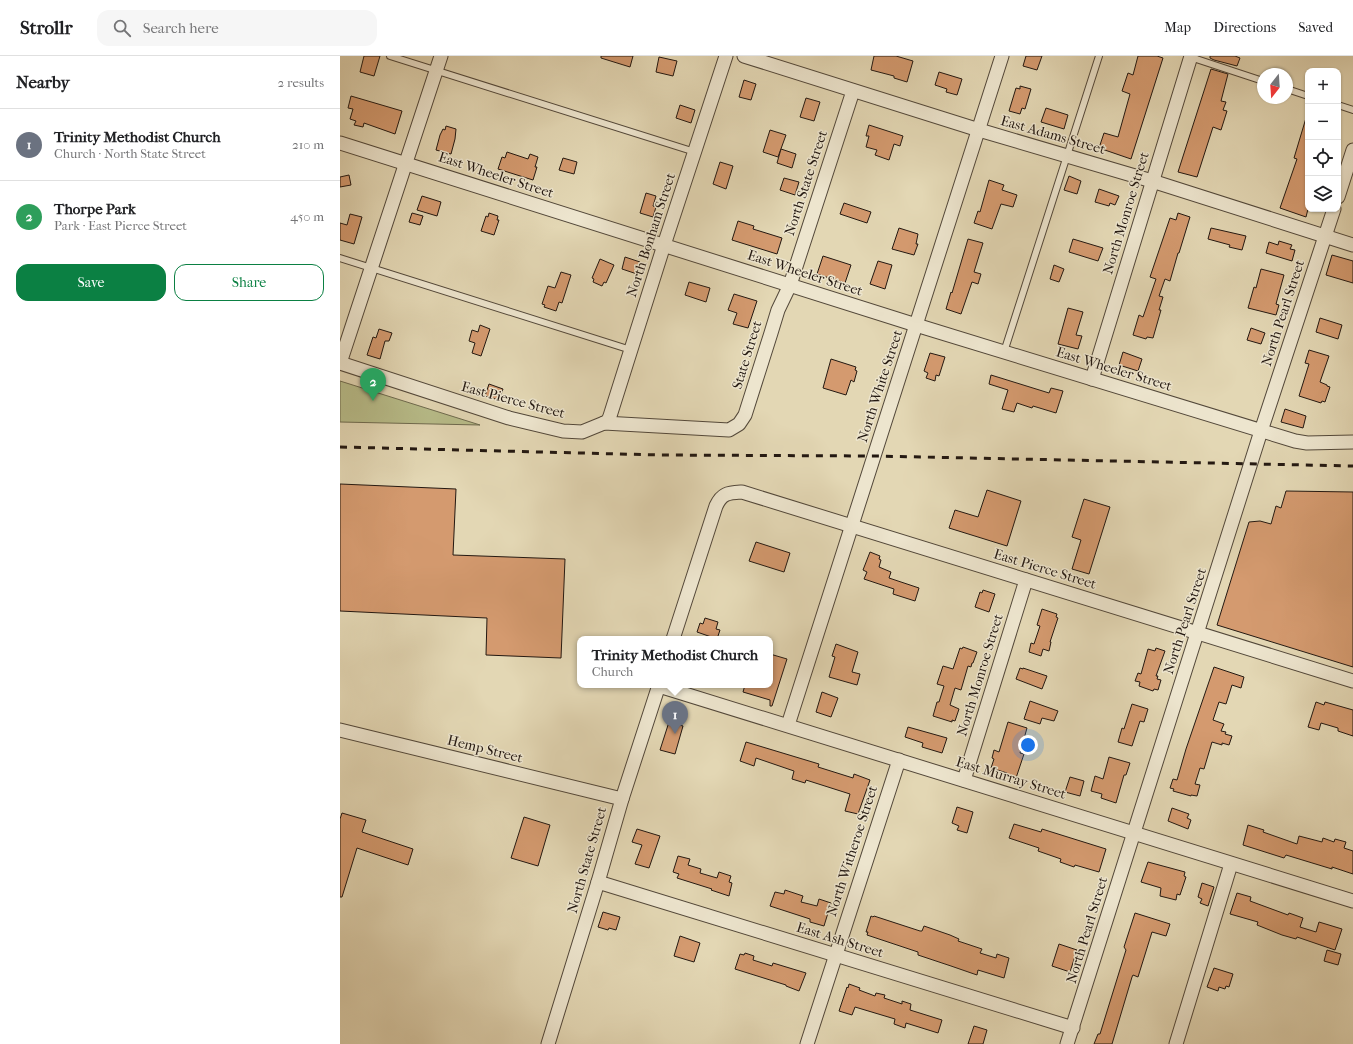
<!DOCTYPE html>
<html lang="en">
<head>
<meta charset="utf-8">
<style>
	:root { --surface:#fff; --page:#f6f6f6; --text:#202124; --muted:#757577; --line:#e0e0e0; --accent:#0b8043 }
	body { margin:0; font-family:"IM FELL French Canon",serif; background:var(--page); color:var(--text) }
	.controls { position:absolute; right:12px; top:12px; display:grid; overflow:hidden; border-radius:8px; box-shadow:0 1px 3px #0004 }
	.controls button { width:36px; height:36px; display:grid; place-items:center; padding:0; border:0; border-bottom:1px solid var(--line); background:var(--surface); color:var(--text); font:20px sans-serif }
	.compass { position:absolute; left:917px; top:12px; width:36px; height:36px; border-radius:50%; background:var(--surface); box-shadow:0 1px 3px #0004; rotate:197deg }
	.you { position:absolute; left:688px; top:689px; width:14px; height:14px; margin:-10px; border:3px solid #fff; border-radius:50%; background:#1a73e8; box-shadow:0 0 0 6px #1a73e833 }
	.badge { display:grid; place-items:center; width:26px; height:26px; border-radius:50%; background:var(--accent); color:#fff; font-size:13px; font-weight:700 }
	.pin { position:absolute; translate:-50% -33px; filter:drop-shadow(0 1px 2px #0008) }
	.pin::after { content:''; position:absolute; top:21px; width:14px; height:12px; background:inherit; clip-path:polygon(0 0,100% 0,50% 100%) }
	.popup { position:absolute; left:237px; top:580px; width:196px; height:52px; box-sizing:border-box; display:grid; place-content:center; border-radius:8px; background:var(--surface); filter:drop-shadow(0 1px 3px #0005); font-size:13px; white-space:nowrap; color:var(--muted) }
	.popup b { font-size:15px; color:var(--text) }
	.popup::after { content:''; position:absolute; left:50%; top:100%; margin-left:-8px; border:8px solid transparent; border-top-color:var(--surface) }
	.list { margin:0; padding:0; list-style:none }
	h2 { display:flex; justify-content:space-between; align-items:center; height:52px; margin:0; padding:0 16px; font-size:17px }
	h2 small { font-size:13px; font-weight:400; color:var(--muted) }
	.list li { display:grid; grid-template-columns:26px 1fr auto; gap:12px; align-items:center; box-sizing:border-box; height:72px; padding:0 16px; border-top:1px solid var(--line) }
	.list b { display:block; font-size:15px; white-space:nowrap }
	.list p { margin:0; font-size:13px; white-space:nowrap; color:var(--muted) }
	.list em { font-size:13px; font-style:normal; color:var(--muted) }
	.actions { display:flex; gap:8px; padding:12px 16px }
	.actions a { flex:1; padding:9px 0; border:1px solid var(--accent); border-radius:12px; text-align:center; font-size:14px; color:var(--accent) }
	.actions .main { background:var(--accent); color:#fff }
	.icon { flex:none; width:22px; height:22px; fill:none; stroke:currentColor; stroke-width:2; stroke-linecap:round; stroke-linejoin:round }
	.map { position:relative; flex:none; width:1013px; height:988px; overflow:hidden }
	header { display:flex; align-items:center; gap:24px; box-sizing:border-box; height:56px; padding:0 20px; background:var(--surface); border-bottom:1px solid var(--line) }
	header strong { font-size:19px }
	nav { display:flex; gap:22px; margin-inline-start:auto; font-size:14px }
	.search { width:280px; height:36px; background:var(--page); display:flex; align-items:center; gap:10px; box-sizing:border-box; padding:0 14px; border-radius:12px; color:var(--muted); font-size:15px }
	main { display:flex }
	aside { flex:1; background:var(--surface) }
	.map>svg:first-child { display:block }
	.green { fill:#b8bd8a; stroke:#6e6a4e }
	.building { fill:#d49a6f; stroke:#231811 }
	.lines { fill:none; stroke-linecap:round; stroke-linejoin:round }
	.service-casing { stroke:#53483a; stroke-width:8 }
	.minor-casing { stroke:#53483a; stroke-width:15 }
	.service { stroke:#ede5ce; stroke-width:6 }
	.minor { stroke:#ede5ce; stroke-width:13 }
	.rail { stroke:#231811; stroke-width:3; stroke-dasharray:7 7; stroke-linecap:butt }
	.labels { text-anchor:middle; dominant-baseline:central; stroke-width:3; stroke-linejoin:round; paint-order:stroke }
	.street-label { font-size:14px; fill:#231811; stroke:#ede5ce }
</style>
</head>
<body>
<header>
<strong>Strollr</strong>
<div class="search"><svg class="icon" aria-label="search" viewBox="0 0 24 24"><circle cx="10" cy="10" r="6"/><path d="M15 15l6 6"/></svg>Search here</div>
<nav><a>Map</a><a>Directions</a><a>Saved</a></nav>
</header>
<main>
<aside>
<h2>Nearby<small>2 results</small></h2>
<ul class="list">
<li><span class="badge" style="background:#6b7280">1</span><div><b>Trinity Methodist Church</b><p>Church · North State Street</p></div><em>210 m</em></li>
<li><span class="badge" style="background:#2e9e5b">2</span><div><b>Thorpe Park</b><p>Park · East Pierce Street</p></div><em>450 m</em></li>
</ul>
<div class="actions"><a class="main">Save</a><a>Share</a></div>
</aside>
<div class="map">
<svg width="1013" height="988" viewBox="0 0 1013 988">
	<rect width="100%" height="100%" fill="#e3d7b4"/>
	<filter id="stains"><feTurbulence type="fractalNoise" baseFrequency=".005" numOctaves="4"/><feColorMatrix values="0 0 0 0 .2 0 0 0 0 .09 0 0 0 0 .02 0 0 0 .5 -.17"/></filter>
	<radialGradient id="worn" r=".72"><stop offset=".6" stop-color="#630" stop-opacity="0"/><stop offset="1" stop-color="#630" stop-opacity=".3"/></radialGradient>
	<path class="green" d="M0,325L140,369L0,366Z"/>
	<g class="building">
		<path d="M24,0H40L34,20L20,16Z"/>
		<path d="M261,0H293L290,11L261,2Z"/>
		<path d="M534,0H556L573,5L567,26L554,22V20L531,14Z"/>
		<path d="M686,0H702L697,14L683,10Z"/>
		<path d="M798,0H817L823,2L791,103L759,92L764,77L778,81L790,38L782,35L788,17L793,19Z"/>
		<path d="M870,0H895L900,2L897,10L874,4L870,2Z"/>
		<path d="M319,1L337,5L333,20L316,16Z"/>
		<path d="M871,13L888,18L881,45L886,46L883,54L887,55L881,74L873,71L857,121L838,116Z"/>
		<path d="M599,16L622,23L617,39L606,36L607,33L595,29Z"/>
		<path d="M404,24L416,28L411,44L399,41Z"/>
		<path d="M680,30L691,33L685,53L682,52L680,58L669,55L676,32L680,33Z"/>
		<path d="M11,40L62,55L55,78L24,67L23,71L14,69L16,65L10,63L13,53L8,52Z"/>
		<path d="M466,42L480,46L474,65L460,61Z"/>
		<path d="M340,49L355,54L351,67L336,62Z"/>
		<path d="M706,52L728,59L724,73L701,66Z"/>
		<path d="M966,62L968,63V153L966,161L940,152L957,103L954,102Z"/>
		<path d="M529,69L563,80L560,90L554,88L549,104L535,99L537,94L526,91L529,80H526Z"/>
		<path d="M106,70L116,73L115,83L111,98L96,94L100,79L103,73L105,74Z"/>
		<path d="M430,74L446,79L438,101L423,96Z"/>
		<path d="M441,93L456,98L452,112L437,107Z"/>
		<path d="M167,96L188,103L190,98L198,101L195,111H197L193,124L158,113L162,101L165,102Z"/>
		<path d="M223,102L237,106L234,118L219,114Z"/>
		<path d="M380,106L393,110L386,133L373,128Z"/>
		<path d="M9,119L11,129L0,131V121Z"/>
		<path d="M729,120L741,125L737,138L724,134Z"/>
		<path d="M444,122L459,126L455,139L440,134Z"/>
		<path d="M649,124L664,129L662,134L677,139L673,151L661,148L652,173L634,167L638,155L640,156Z"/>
		<path d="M759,133L779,140L775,149L770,147L769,150L755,146Z"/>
		<path d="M306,137L316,140L313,150L316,151L313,161L300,157Z"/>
		<path d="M82,140L101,146L97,160L77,154Z"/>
		<path d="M504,147L531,156L527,167L500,158Z"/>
		<path d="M72,157L83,160L80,169L69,166Z"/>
		<path d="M149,157L158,160L157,164H159L154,179L141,175L146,160L148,161Z"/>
		<path d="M838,157L850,161L839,197H838L830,225L825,223L819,240L823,241L819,254H821L813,282L807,281L806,283L793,279L799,259L803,261L816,223L810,221L830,162L836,164Z"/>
		<path d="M10,158L22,161L14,188L0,184V167L7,169Z"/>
		<path d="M398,165L414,170L413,173L442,182L437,198L392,184Z"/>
		<path d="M559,172L578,178L576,188H578L574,199L552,193Z"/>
		<path d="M871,172L906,180L902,194L889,191L890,189L868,183Z"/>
		<path d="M628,183L643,187L634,216L641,218L638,228L632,226L621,258L606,253L611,236L612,237Z"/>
		<path d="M733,183L763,192L758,205L729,196Z"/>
		<path d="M939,185L952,189L950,193L955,194L952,205L926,197L929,186L938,189Z"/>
		<path d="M992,199L1013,205V227L986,219Z"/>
		<path d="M483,200L511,209L505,227L477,218Z"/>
		<path d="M285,201L300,206L297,218L282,213Z"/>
		<path d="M260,203L274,209L266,227L264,226L262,230L253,226L254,223L252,222Z"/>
		<path d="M538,205L552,209L545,233L530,228Z"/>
		<path d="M714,209L724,213L719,226L710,223Z"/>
		<path d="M921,213L944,219L936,248L939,249L936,259L908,252L914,231L916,232Z"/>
		<path d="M221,216L231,219L222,247L219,246L216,255L204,251L205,249L202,248L208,230L215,232Z"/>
		<path d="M349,226L370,232L366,246L345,239Z"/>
		<path d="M394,238L417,245L408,272L393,268L397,257L388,254Z"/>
		<path d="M728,252L743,256L736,279L742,280L738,293L718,288Z"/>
		<path d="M980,262L1002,269L998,283L976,276Z"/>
		<path d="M140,269L150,273L141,300L132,297L135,287L129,285L132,274L138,276Z"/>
		<path d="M911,272L925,277L921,288L907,284Z"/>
		<path d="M39,273L52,277L49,285H45L40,303L27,299L33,281L36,282Z"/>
		<path d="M969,294L989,300L980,326L987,329V330L990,331L985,346L982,345L981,347L959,340L969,308L965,307Z"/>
		<path d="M783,296L802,303L798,315L779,309Z"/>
		<path d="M590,297L605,301L599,320L596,319L595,325L586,322L588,317L584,315Z"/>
		<path d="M491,303L516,311L515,314L517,315L514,326L511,324L506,339L483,332Z"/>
		<path d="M651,319L709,337L711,332L723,335L716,357L693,350L692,352L677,347L674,356L662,353L668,334L649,328Z"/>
		<path d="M149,328L163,333L159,344L145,340Z"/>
		<path d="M945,353L966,360L963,372L941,366Z"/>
		<path d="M0,428L116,433L113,499L225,503L221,602L146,599L147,562L0,555Z"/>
		<path d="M647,434L681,445L667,490L609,472L615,454L638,461Z"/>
		<path d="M946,435L1013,436V611L877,569L909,466L920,465L931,468L936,450L941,452Z"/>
		<path d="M744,443L770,451L749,518L732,513L741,484L732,481Z"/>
		<path d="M416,486L450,497L444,516L409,505Z"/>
		<path d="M530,496L540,500L539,503L541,504L539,511L551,516L549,522L579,532L575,545L553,538L554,533L524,523L527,516L523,514Z"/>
		<path d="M643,534L655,538L649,556L635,551L640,536L642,537Z"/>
		<path d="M702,553L717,558L716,561L718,562L710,586H711L709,595L703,593L701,600L689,596L691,587L694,588L700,570L697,569Z"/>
		<path d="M365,562L378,566L376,573L380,574L377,583L357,576L360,567L363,568Z"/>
		<path d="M496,588L518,596L512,616L520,618L517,629L489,621L495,601L492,600Z"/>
		<path d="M623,591L637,596L633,607H632L631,611L628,610L621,634L615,632L610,649L619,653L615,665L612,664V666L593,660L597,646H599L604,630L597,628L603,610L613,613L620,592L622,593Z"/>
		<path d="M816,592L825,595L816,620H818L817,623L821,624L818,634L814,633L813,635L799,630L800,626L795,625L798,617L801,618L808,593L815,595Z"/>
		<path d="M430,598L447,603L432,650H430V644L403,636L405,629H430Z"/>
		<path d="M874,611L904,621L901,632L892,629L886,648L879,646L873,664L884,668L881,675L886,676L885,678L892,680L889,689L882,687V689L872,686L864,713L860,712L855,728L860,729L857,740L851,739V740L833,735L834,733L830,732L833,723L837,724L846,693Z"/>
		<path d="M680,612L683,613V612L707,620L702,633L676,623Z"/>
		<path d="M482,636L498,642L491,661L476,656Z"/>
		<path d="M690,645L718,655L714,665L702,662L700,668L684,663Z"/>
		<path d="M976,646L984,649L985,646L1013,654V680L998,675V672L981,667L979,674L968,671Z"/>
		<path d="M792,648L808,653L804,666L800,665L792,690L778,686L782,672L784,673Z"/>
		<path d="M329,666L343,670L335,698L320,694Z"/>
		<path d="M668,666L687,672L680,697L684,698L676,722L666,719L667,717L651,712L654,703L652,702L654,694L659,696Z"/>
		<path d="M568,671L607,682L602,697L582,691L583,687L565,681Z"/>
		<path d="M406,686L479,708L478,711L513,722L514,718L530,724L518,758L505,755L510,738L466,724L465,727L452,723L454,715L416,702L414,710L400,705Z"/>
		<path d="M769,701L790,707L786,719H784L776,747L761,742L762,738L751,735L755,720L763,723Z"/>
		<path d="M730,721L744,725L740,740L725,736Z"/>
		<path d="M617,751L633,756L627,777L617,774L619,770L612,767Z"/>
		<path d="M832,752L849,758L847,762L851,764L848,773L828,765Z"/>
		<path d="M2,757L26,764L22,776L73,793L68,809L17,792L2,841H0V763Z"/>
		<path d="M184,761L210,769L198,810L171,802Z"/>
		<path d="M674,768L701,776L702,773L766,793L759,816L735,809L734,811L720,806L721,803L698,795L699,792L669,782Z"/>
		<path d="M908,769L924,774L923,776L957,788L959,780L982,786L983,782L994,786L995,783L1006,786L1004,792L1013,795V818L992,811V813L946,799L944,802L903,789Z"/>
		<path d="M297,773L320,780L309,812L295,808L302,789L292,786Z"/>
		<path d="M338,800L350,803L348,809L361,813L360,817L377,822L379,816L391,820L389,826L392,827L389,840L371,834L372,833L337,822L339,818L333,816Z"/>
		<path d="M808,806L845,816L844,820L846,821L840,839L837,838L836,844L820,840L821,832L801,826Z"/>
		<path d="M862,827L874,831L868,850L860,847L862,843L858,841Z"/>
		<path d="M445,834L463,840L461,846L477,850L479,843L491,847L484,870L470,866V863L430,850L435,836L444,838Z"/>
		<path d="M897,837L911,841L910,845L948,859L949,857L963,862L960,871L976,876L979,866L1002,873L995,894L957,881L956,883L942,879L917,869L918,866L890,858Z"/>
		<path d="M263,856L280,861L276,874L269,872L268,874L258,871Z"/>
		<path d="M795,857L830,868L826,880L812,876L798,921L793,919L792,921L772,988H754L758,978H760L786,894L784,891Z"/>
		<path d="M531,860L533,861L534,860L580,875H582L584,870L610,879L619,883L618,885L642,893L640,897L656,902L657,898L669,902L664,922L638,914L637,919L611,910L578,899V896L527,879L528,876H526Z"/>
		<path d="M340,880L360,887L354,906L334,900Z"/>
		<path d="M719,888L737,894L730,916L712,910Z"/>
		<path d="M987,894L1001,898L998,909L984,905Z"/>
		<path d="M405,897L414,900L413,904L432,910L433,907L466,917L459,935L446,930V929L395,913L400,898L404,899Z"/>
		<path d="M874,912L893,918L889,931L886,930L885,933L879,931L878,935L867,931Z"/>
		<path d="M509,928L520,932L519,934L535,940L536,937L545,939L544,942L562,948V945L571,948L570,954L602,964L598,977L566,967L565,972L554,968L555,963L515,951L512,959L499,955L507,931L508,932Z"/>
		<path d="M634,970L647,974L643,988H628Z"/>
	</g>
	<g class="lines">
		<g class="service-casing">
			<g id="service">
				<path d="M50,0L355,96"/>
				<path d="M850,1L923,25"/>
				<path d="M947,33L968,40"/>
				<path d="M998,49L1013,54"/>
				<path d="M0,202L291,294"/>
				<path d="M664,296L759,0"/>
			</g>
		</g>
		<g class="minor-casing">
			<g id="minor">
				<path d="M404,0L639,74L812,125L1013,189"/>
				<path d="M0,87L576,269L955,385L967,387L1013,386"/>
				<path d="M998,141L1013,94"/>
				<path d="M0,307L169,362L223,375L242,376L264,367L389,374L399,368L405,359L431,277L438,254L450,229L513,35"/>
				<path d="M0,307L101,0"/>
				<path d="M752,323L851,0"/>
				<path d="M264,367L268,365L270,360L324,189L386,0"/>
				<path d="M333,583L376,450C382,437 388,437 402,436L1013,625"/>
				<path d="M319,630L1013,845"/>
				<path d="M448,669L662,0"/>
				<path d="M0,674L282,743"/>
				<path d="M624,724L686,524"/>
				<path d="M258,826L733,972"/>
				<path d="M208,988L258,826L282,743L319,629"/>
				<path d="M467,988L559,704"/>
				<path d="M727,988L921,375L994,153"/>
				<path d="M836,988L891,808"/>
			</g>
		</g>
		<use href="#service" class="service"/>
		<use href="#minor" class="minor"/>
		<path class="rail" d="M0,391L321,399L534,400L1013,410"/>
	</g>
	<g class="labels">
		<g class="street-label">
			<text transform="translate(713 79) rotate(16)">East Adams Street</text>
			<text transform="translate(156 119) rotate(18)">East Wheeler Street</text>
			<text transform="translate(466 127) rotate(-72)">North State Street</text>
			<text transform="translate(786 157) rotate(-73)">North Monroe Street</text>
			<text transform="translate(311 179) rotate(-72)">North Bonham Street</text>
			<text transform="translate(465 217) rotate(18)">East Wheeler Street</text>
			<text transform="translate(943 257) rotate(-72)">North Pearl Street</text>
			<text transform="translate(407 299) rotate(-73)">State Street</text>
			<text transform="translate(774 313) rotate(17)">East Wheeler Street</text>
			<text transform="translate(540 330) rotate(-72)">North White Street</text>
			<text transform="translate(173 344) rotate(15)">East Pierce Street</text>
			<text transform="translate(705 513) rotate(17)">East Pierce Street</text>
			<text transform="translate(845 565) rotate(-72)">North Pearl Street</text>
			<text transform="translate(640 619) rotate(-73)">North Monroe Street</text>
			<text transform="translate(145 693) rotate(14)">Hemp Street</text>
			<text transform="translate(671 722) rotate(17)">East Murray Street</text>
			<text transform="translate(512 795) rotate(-72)">North Witheroe Street</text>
			<text transform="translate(247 804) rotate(-74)">North State Street</text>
			<text transform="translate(747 874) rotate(-73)">North Pearl Street</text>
			<text transform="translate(500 884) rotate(17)">East Ash Street</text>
		</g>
	</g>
	<rect width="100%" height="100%" filter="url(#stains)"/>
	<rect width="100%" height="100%" fill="url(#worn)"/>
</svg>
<div class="controls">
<button>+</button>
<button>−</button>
<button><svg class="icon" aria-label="locate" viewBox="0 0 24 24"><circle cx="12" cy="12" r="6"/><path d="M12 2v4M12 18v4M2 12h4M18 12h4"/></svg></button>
<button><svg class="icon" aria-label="layers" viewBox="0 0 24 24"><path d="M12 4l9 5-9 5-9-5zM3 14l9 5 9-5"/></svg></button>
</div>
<svg class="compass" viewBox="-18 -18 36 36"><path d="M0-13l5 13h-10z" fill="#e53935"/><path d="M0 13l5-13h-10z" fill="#757577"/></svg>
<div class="you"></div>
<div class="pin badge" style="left:335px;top:678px;background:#6b7280">1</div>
<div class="popup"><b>Trinity Methodist Church</b>Church</div>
<div class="pin badge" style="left:33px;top:345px;background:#2e9e5b">2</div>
</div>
</main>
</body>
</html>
